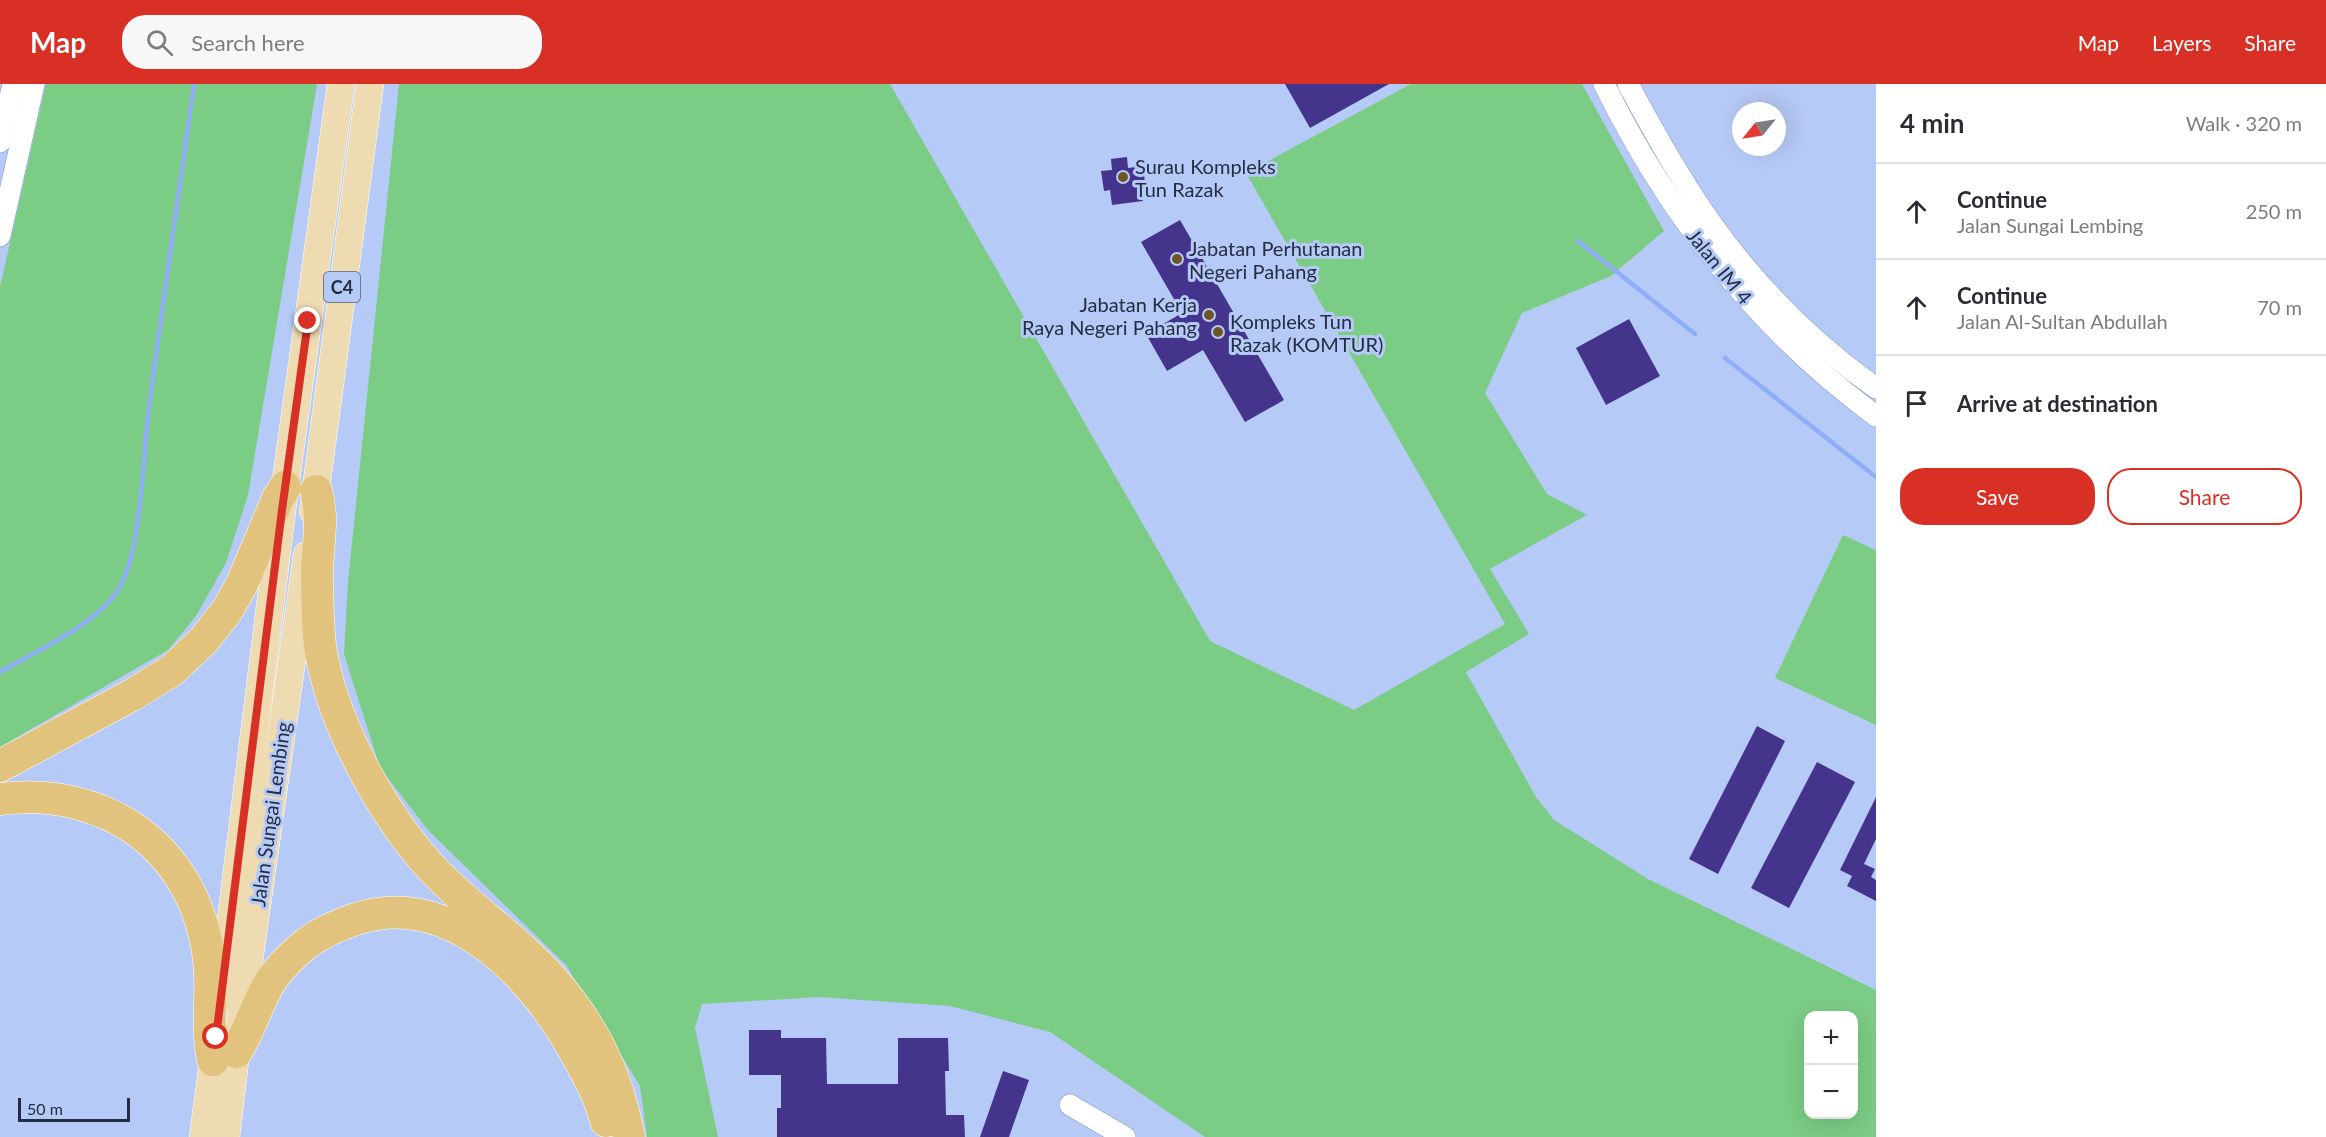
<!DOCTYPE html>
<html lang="en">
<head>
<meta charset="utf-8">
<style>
	:root { --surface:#fff; --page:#f7f7f7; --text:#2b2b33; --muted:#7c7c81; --line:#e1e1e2; --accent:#d93025 }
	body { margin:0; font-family:Lato,sans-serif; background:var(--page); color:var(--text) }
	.controls { position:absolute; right:18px; bottom:18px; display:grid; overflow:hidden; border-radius:12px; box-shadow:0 6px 24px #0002 }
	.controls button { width:54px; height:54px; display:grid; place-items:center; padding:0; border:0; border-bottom:2px solid var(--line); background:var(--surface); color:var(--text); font:30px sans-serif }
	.compass { position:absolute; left:1732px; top:18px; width:54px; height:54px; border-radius:50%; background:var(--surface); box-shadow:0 6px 24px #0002; rotate:240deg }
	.scale { position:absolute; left:18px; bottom:15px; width:112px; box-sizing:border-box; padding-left:6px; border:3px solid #242d43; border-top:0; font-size:16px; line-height:21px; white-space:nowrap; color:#242d43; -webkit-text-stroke:4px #b6caf7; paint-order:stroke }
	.stop { position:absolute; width:18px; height:18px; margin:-14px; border:4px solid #d93025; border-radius:50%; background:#fff }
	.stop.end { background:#d93025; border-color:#fff; box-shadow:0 2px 6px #0008 }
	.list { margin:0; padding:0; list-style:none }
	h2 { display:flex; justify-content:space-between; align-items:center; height:78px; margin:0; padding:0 24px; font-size:26px }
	h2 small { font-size:20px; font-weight:400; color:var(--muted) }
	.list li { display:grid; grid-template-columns:39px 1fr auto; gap:18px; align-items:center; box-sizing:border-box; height:96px; padding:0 24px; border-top:2px solid var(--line) }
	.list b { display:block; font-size:22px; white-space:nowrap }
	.list p { margin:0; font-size:20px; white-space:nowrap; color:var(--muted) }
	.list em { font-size:20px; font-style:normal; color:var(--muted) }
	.actions { display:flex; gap:12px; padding:18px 24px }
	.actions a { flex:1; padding:14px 0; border:2px solid var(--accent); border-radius:24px; text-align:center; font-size:21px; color:var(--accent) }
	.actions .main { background:var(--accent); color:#fff }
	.icon { flex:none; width:33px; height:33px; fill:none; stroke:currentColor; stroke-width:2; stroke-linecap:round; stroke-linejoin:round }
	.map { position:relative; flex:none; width:1876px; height:1053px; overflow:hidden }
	header { display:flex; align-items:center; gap:36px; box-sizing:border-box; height:84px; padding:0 30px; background:var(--accent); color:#fff }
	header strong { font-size:28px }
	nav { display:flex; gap:33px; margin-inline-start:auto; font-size:21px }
	.search { width:420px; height:54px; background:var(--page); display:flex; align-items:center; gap:15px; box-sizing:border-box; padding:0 21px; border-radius:24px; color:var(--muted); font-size:22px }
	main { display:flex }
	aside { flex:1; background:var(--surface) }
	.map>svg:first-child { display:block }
	.green { fill:#7bcc84; fill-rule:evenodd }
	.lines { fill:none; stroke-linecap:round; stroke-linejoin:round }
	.stream { stroke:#90aef7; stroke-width:4.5 }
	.building { fill:#44348c }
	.minor-casing { stroke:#8197cd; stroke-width:22 }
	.major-casing { stroke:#fff; stroke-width:28 }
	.highway-casing { stroke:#fff; stroke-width:33 }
	.minor { stroke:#fff; stroke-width:21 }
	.major { stroke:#eedbb1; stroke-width:27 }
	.highway { stroke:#e2c37d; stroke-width:32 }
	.route { stroke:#d93025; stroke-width:8 }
	.poi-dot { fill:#6b5625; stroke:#b6caf7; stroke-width:2 }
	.labels { text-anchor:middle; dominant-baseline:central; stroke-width:6; stroke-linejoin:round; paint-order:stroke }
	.shield { fill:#b6caf7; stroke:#505c79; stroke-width:1.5 }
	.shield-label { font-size:18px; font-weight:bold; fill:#242d43 }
	.poi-label { font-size:20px; fill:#242d43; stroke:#b6caf7; text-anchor:start }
	.street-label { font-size:20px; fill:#242d43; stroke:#b6caf7 }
</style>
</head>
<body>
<header>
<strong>Map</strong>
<div class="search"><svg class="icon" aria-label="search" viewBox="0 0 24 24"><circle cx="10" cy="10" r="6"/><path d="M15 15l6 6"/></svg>Search here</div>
<nav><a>Map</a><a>Layers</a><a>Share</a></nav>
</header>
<main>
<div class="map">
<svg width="1876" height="1053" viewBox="0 0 1876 1053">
	<rect width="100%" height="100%" fill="#b6caf7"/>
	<g class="green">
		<path d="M46,0H317L248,411L226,479L196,532L168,566L0,663V203Z"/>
		<path d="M399,0H890L1210,557L1354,626L1505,540L1246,89L1411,0H1582L1664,147L1611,192L1522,229L1485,309L1547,410L1587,431L1490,485L1529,550L1466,588L1536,713L1554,736L1648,795L1876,906V1053H1205L1050,948L950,922L819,913L702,920L695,944L718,1053H647L640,1002L566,881L428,746L380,684L344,570L348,498ZM1808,932H1854V1030H1808Z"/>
		<path d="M1843,451L1876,466V641L1775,594Z"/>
	</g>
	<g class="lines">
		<g class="stream">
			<path d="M1578,157L1695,250"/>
			<path d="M1725,274L1876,393"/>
			<path d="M0,588C35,568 93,542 116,509C142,473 142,379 148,332C162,221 179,111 194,0"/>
		</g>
	</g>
	<g class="building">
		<path d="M1285,0H1389L1310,44Z"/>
		<path d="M1127,73L1128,84L1143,82L1145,99L1140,100L1143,117L1112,121L1110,106L1104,107L1101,87L1112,86L1111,75Z"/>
		<path d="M1180,136L1284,316L1245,338L1203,266L1167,287L1146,250L1182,229L1141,158Z"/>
		<path d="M1629,235L1660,292L1606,321L1576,264Z"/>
		<path d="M1757,642L1785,657L1718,790L1689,775Z"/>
		<path d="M1817,678L1855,698L1789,824L1751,804Z"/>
		<path d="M1876,713V755L1864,780L1875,785L1871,793L1876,796V817L1847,802L1852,792L1840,786Z"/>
		<path d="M749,946H781V954H826L827,1000H898V954H948L949,987H945L946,1031H964L965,1053H777V1024H781V991H749Z"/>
		<path d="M1003,987L1029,996L1009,1053H980Z"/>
	</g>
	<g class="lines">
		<g class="minor-casing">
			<g id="minor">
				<path d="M1604,0C1668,130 1758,245 1876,332"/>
				<path d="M1628,0C1662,63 1699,129 1746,184C1784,229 1828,270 1876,304"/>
				<path d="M0,58L13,0"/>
				<path d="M0,152L34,0"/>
				<path d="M1070,1021L1125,1053"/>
			</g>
		</g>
		<g class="major-casing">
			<g id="major">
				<path d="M313,427L370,0"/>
				<path d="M221,915L285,403L341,0"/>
				<path d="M203,1053L216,956"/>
				<path d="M226,1053L236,968L307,471"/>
			</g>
		</g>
		<g class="highway-casing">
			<g id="highway">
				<path d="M316,407C325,436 316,467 317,497C318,522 317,549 322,574C332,623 355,673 381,716C400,747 425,780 452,804C485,835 523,862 553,896C595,944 617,991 629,1053"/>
				<path d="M0,682L132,611L171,587L204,556L226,528L241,502L278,414L285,403"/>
				<path d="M0,715C109,702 196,766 209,876C213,909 206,943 213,976"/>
				<path d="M236,968C248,949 255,927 265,907C274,889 292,871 307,859C322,848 338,841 356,835C454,803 538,897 579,975C590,995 601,1015 606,1037"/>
			</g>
		</g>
		<use href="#minor" class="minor"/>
		<use href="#major" class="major"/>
		<use href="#highway" class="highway"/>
	</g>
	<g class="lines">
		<path class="route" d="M216,953L282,426L308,237"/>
	</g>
	<g class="poi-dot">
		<circle cx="1123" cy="93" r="6"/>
		<circle cx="1177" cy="175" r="6"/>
		<circle cx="1209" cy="231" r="6"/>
		<circle cx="1218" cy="248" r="6"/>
	</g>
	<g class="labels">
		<rect class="shield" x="324" y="188" width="36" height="30" rx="4.5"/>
		<g class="shield-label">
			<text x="342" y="203">C4</text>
		</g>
		<g class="poi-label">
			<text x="1135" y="82">Surau Kompleks<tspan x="1135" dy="23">Tun Razak</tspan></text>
			<text x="1189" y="164">Jabatan Perhutanan<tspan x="1189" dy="23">Negeri Pahang</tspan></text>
			<text x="1197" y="220" text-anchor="end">Jabatan Kerja<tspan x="1197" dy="23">Raya Negeri Pahang</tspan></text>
			<text x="1230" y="237">Kompleks Tun<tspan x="1230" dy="23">Razak (KOMTUR)</tspan></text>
		</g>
		<g class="street-label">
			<text transform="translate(1720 182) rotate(51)">Jalan IM 4</text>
			<text transform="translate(270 730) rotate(-82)">Jalan Sungai Lembing</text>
		</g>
	</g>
</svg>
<div class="controls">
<button>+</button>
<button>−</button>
</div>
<svg class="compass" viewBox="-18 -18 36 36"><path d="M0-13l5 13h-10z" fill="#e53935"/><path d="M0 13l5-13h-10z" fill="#7c7c81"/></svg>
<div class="scale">50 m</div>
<div class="stop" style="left:216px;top:953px"></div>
<div class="stop end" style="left:308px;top:237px"></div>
</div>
<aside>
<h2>4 min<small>Walk · 320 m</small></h2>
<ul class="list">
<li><svg class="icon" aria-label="ahead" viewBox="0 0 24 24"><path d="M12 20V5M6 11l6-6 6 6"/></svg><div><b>Continue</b><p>Jalan Sungai Lembing</p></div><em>250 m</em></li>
<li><svg class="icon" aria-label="ahead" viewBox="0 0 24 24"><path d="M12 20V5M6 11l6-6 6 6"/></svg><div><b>Continue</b><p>Jalan Al-Sultan Abdullah</p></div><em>70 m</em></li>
<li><svg class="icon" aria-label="arrive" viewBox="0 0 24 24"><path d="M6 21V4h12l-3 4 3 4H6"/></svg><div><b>Arrive at destination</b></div></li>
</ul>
<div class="actions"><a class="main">Save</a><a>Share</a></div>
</aside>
</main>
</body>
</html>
